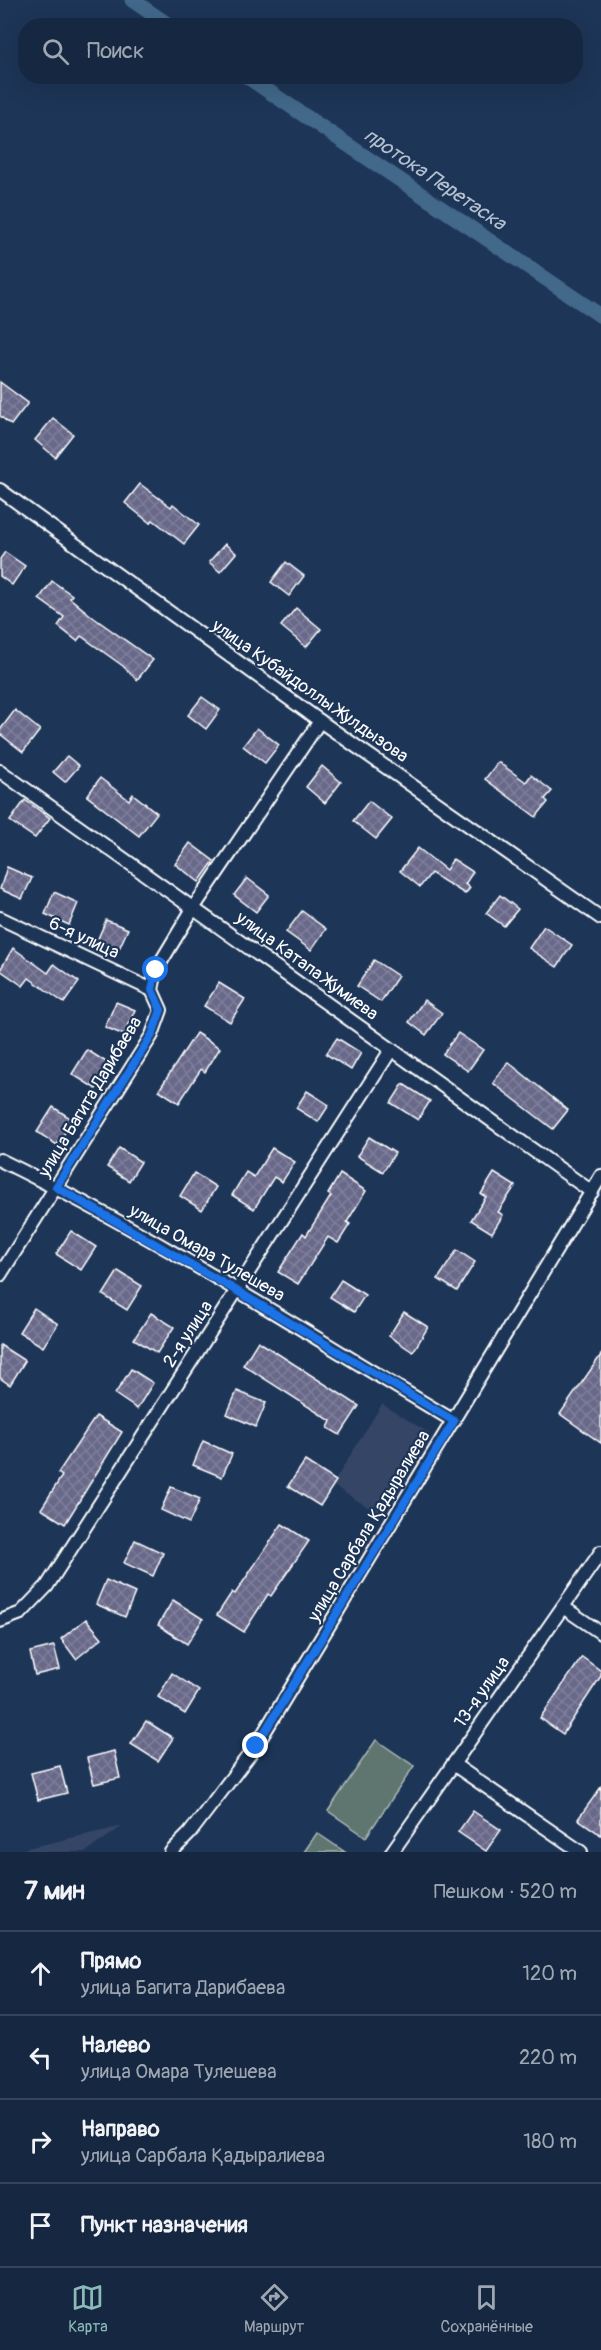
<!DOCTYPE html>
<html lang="ru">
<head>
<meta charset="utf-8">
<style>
	:root { --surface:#162841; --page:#23344c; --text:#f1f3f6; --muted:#9ea6b1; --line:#35445a; --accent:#8bbbb9 }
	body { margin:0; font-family:Pangolin,sans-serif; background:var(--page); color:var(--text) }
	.stop { position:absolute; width:18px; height:18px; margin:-14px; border:4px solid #1a73e8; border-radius:50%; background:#fff }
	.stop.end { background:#1a73e8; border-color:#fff; box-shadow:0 2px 6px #0008 }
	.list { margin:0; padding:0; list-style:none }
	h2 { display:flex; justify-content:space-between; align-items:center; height:78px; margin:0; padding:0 24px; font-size:26px }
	h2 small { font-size:20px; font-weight:400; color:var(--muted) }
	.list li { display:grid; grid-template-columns:39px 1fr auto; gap:18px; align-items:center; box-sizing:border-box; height:84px; padding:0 24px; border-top:2px solid var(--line) }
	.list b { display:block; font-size:22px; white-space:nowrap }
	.list p { margin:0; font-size:20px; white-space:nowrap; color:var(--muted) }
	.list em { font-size:20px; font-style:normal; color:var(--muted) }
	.icon { flex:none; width:33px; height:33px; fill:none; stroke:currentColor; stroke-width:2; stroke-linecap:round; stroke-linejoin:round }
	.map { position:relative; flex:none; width:601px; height:1852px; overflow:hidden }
	.search { position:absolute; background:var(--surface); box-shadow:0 6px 24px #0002; left:18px; right:18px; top:18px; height:66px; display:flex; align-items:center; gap:15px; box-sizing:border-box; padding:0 21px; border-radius:24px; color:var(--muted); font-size:22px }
	.sheet { height:414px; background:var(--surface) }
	nav { display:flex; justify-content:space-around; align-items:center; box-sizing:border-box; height:84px; border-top:2px solid var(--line); background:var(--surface); font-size:16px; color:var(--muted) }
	nav a { display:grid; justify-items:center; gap:3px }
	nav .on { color:var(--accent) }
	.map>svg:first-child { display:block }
	.built { fill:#344466 }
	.green { fill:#5e746f; stroke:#aebab7; stroke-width:1.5 }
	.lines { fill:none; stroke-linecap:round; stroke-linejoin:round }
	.canal { stroke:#43678a; stroke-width:15 }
	.building { fill:url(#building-cross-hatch); stroke:#fff; stroke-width:1.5 }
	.minor-casing { stroke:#fff; stroke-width:16 }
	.minor { stroke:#1d3557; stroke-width:12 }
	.route { stroke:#1a73e8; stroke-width:8 }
	.labels { text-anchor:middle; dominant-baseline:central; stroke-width:4.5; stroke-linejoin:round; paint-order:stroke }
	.street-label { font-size:18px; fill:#fff; stroke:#1d3557 }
	.water-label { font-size:20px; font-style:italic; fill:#b4c2d0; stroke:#1d3557 }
</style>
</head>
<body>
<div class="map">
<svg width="601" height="1852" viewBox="0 0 601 1852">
	<defs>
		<pattern id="building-cross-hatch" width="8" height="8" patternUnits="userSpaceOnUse" patternTransform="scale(1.5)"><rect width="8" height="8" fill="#686789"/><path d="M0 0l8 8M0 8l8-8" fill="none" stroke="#7f7e9b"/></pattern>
	</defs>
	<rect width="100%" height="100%" fill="#1d3557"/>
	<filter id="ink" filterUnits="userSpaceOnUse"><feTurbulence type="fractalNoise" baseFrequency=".0167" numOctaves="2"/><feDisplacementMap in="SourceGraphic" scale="12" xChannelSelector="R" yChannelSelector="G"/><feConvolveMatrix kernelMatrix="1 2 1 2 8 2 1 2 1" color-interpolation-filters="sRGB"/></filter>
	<g filter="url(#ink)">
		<g class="built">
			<path d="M382,1404L429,1433L379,1514L332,1485Z"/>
			<path d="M123,1826L86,1852H10Z"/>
		</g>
		<g class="green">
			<path d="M376,1740L414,1766L366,1837L328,1811Z"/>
			<path d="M317,1833L345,1852H304Z"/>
		</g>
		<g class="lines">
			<g class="canal">
				<path d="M132,0L170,26"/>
				<path d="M246,76L601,316"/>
			</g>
		</g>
		<g class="building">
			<path d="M0,382L28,403L11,425L0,416Z"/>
			<path d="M53,418L73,434L55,457L35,440Z"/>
			<path d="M140,484L171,507L173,504L199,525L184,544L153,520L150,523L125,503Z"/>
			<path d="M225,544L236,553L220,572L209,562Z"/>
			<path d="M5,552L25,566L12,585L0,576V559Z"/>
			<path d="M286,562L304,576L289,596L271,582Z"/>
			<path d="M52,581L72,595L70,598L94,618L153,660L137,680L123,666L81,636L77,641L58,626L64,617L39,599Z"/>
			<path d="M296,608L321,629L306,647L281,626Z"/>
			<path d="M202,697L220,710L206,729L188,715Z"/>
			<path d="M15,710L40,730L23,752L0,734V730Z"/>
			<path d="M257,728L279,745L265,763L243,746Z"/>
			<path d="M67,756L79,766L65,782L53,772Z"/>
			<path d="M498,762L526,782L531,775L552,791L545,799L548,802L536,817L485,779Z"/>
			<path d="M322,766L341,782L325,803L306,787Z"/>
			<path d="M100,778L129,800L133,794L157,813L139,836L87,796Z"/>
			<path d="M25,800L50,818L35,838L10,821Z"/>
			<path d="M369,801L392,819L376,839L353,821Z"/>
			<path d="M190,843L214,861L199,882L175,864Z"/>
			<path d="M418,848L446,870L453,859L473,872L465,884L470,888L465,894L431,873L420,887L400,871Z"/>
			<path d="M7,867L32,878L22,899L0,889Z"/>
			<path d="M247,878L269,895L256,912L234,895Z"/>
			<path d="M54,892L78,903L69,925L45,914Z"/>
			<path d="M500,895L518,909L504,926L486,913Z"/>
			<path d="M302,911L326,929L311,950L286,932Z"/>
			<path d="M106,920L128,929L118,951L97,941Z"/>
			<path d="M544,926L572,945L557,967L529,948Z"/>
			<path d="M13,948L48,973L54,964L79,982L64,1003L29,978L23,986L0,970Z"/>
			<path d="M374,960L398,976L381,1002L357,986Z"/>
			<path d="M219,983L245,999L230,1022L204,1006Z"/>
			<path d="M424,1000L442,1013L426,1035L409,1022Z"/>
			<path d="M116,1002L135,1010L124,1035L105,1027Z"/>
			<path d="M196,1033L220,1048L205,1072L201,1069L179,1103L159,1090Z"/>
			<path d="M458,1033L483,1050L468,1071L443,1054Z"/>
			<path d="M337,1038L361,1053L351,1070L326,1054Z"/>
			<path d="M87,1050L111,1065L96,1089L72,1074Z"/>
			<path d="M508,1062L568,1110L553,1129L493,1083Z"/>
			<path d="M403,1084L430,1101L418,1120L391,1103Z"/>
			<path d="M307,1091L329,1105L318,1122L296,1108Z"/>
			<path d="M53,1107L73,1120L57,1145L37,1132Z"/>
			<path d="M369,1137L395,1153L383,1172L357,1156Z"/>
			<path d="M119,1148L141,1162L129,1181L107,1167Z"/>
			<path d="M272,1148L295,1162L282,1182L274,1177L254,1209L232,1195L246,1172L254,1177Z"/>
			<path d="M194,1173L216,1187L202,1210L180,1196Z"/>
			<path d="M494,1173L515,1186L498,1212L503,1215L492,1233L471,1220L486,1197L481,1194Z"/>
			<path d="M340,1174L366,1191L347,1222L350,1224L338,1243L328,1237L298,1284L278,1272L303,1233L306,1236L331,1196L328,1194Z"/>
			<path d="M71,1231L96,1247L81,1270L56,1254Z"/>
			<path d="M457,1250L475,1262L457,1291L438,1279Z"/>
			<path d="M118,1271L142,1286L127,1310L103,1295Z"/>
			<path d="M341,1280L365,1295L354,1312L330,1297Z"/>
			<path d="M34,1308L58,1324L43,1347L19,1332Z"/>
			<path d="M404,1312L428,1327L413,1352L389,1336Z"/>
			<path d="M151,1313L174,1327L157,1353L134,1339Z"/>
			<path d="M258,1341L359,1406L340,1435L328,1428L331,1421L243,1365Z"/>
			<path d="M0,1345L25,1361L10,1385L0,1378Z"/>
			<path d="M601,1355V1443L560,1414Z"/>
			<path d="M131,1369L153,1383L137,1409L115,1394Z"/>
			<path d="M237,1391L266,1403L256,1427L227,1414Z"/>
			<path d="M96,1416L122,1432L65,1524L41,1509L62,1476L58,1473Z"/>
			<path d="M203,1441L232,1454L222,1477L193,1465Z"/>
			<path d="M305,1461L336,1481L320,1506L288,1486Z"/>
			<path d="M171,1487L200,1499L189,1523L161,1510Z"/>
			<path d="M282,1524L309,1541L271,1596L268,1594L244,1632L217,1615L232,1592L235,1594Z"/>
			<path d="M135,1540L163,1553L153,1576L124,1563Z"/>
			<path d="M106,1580L135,1593L125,1617L96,1604Z"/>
			<path d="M173,1600L203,1619L187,1644L158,1625Z"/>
			<path d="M86,1619L102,1638L76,1659L61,1639Z"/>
			<path d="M54,1646L60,1669L35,1675L30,1652Z"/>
			<path d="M582,1657L601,1671V1676L563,1734L540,1718Z"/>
			<path d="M172,1673L199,1691L185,1714L158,1697Z"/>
			<path d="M146,1721L173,1738L158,1761L131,1744Z"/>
			<path d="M114,1751L120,1778L94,1784L87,1758Z"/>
			<path d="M60,1766L67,1793L38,1800L31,1773Z"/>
			<path d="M601,1787V1835L578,1819Z"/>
			<path d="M473,1811L501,1830L486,1851L458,1832Z"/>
		</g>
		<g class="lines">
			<g class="minor-casing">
				<g id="minor">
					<path d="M0,490L320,721L601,918"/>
					<path d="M0,771L592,1192"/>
					<path d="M0,918L152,990"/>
					<path d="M0,1160C157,1236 304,1332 454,1421"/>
					<path d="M0,1275L152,1035L161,1010L152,990L156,970L194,907L320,721"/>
					<path d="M563,1607L601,1633"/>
					<path d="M0,1621L21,1613L47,1586L391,1050"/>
					<path d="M453,1764L581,1852"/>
					<path d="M171,1852L189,1834L256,1746L601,1176"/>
					<path d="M392,1852L601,1552"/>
				</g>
			</g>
			<use href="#minor" class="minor"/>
		</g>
	</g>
	<g class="lines" filter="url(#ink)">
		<path class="route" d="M156,970L152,990L161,1010L152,1035L56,1187L237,1291L454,1421L256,1746"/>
	</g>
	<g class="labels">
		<g class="street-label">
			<text transform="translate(310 691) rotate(35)">улица Кубайдоллы Жулдызова</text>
			<text transform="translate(84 938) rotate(25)">6-я улица</text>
			<text transform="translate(307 966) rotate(36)">улица Катапа Жумиева</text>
			<text transform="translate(90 1097) rotate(-59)">улица Багита Дарибаева</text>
			<text transform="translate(207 1253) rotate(30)">улица Омара Тулешева</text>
			<text transform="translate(188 1334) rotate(-57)">2-я улица</text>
			<text transform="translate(369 1526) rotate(-59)">улица Сарбала Қадыралиева</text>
			<text transform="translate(482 1692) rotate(-55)">13-я улица</text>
		</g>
		<g class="water-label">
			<text transform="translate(435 179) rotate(34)">протока Перетаска</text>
		</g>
	</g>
</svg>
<div class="stop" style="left:156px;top:970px"></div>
<div class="stop end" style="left:256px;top:1746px"></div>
<div class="search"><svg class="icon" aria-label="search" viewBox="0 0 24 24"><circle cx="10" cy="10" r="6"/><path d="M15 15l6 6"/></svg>Поиск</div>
</div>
<section class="sheet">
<h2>7 мин<small>Пешком · 520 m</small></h2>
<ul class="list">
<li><svg class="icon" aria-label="ahead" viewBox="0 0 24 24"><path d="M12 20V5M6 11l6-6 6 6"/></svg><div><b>Прямо</b><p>улица Багита Дарибаева</p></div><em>120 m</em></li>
<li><svg class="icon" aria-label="left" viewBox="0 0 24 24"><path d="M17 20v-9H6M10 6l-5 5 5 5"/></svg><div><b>Налево</b><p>улица Омара Тулешева</p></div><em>220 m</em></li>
<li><svg class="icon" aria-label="right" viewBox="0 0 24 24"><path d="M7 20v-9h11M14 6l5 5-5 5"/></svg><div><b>Направо</b><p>улица Сарбала Қадыралиева</p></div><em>180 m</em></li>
<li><svg class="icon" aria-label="arrive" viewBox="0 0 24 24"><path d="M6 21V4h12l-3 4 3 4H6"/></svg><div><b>Пункт назначения</b></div></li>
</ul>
</section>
<nav>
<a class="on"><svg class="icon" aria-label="map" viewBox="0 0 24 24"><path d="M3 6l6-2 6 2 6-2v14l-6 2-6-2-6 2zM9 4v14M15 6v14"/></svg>Карта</a>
<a><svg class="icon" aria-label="directions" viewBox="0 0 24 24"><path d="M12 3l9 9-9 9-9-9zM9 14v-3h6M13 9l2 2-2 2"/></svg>Маршрут</a>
<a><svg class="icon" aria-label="saved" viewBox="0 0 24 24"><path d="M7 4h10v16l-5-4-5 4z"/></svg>Сохранённые</a>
</nav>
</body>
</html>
